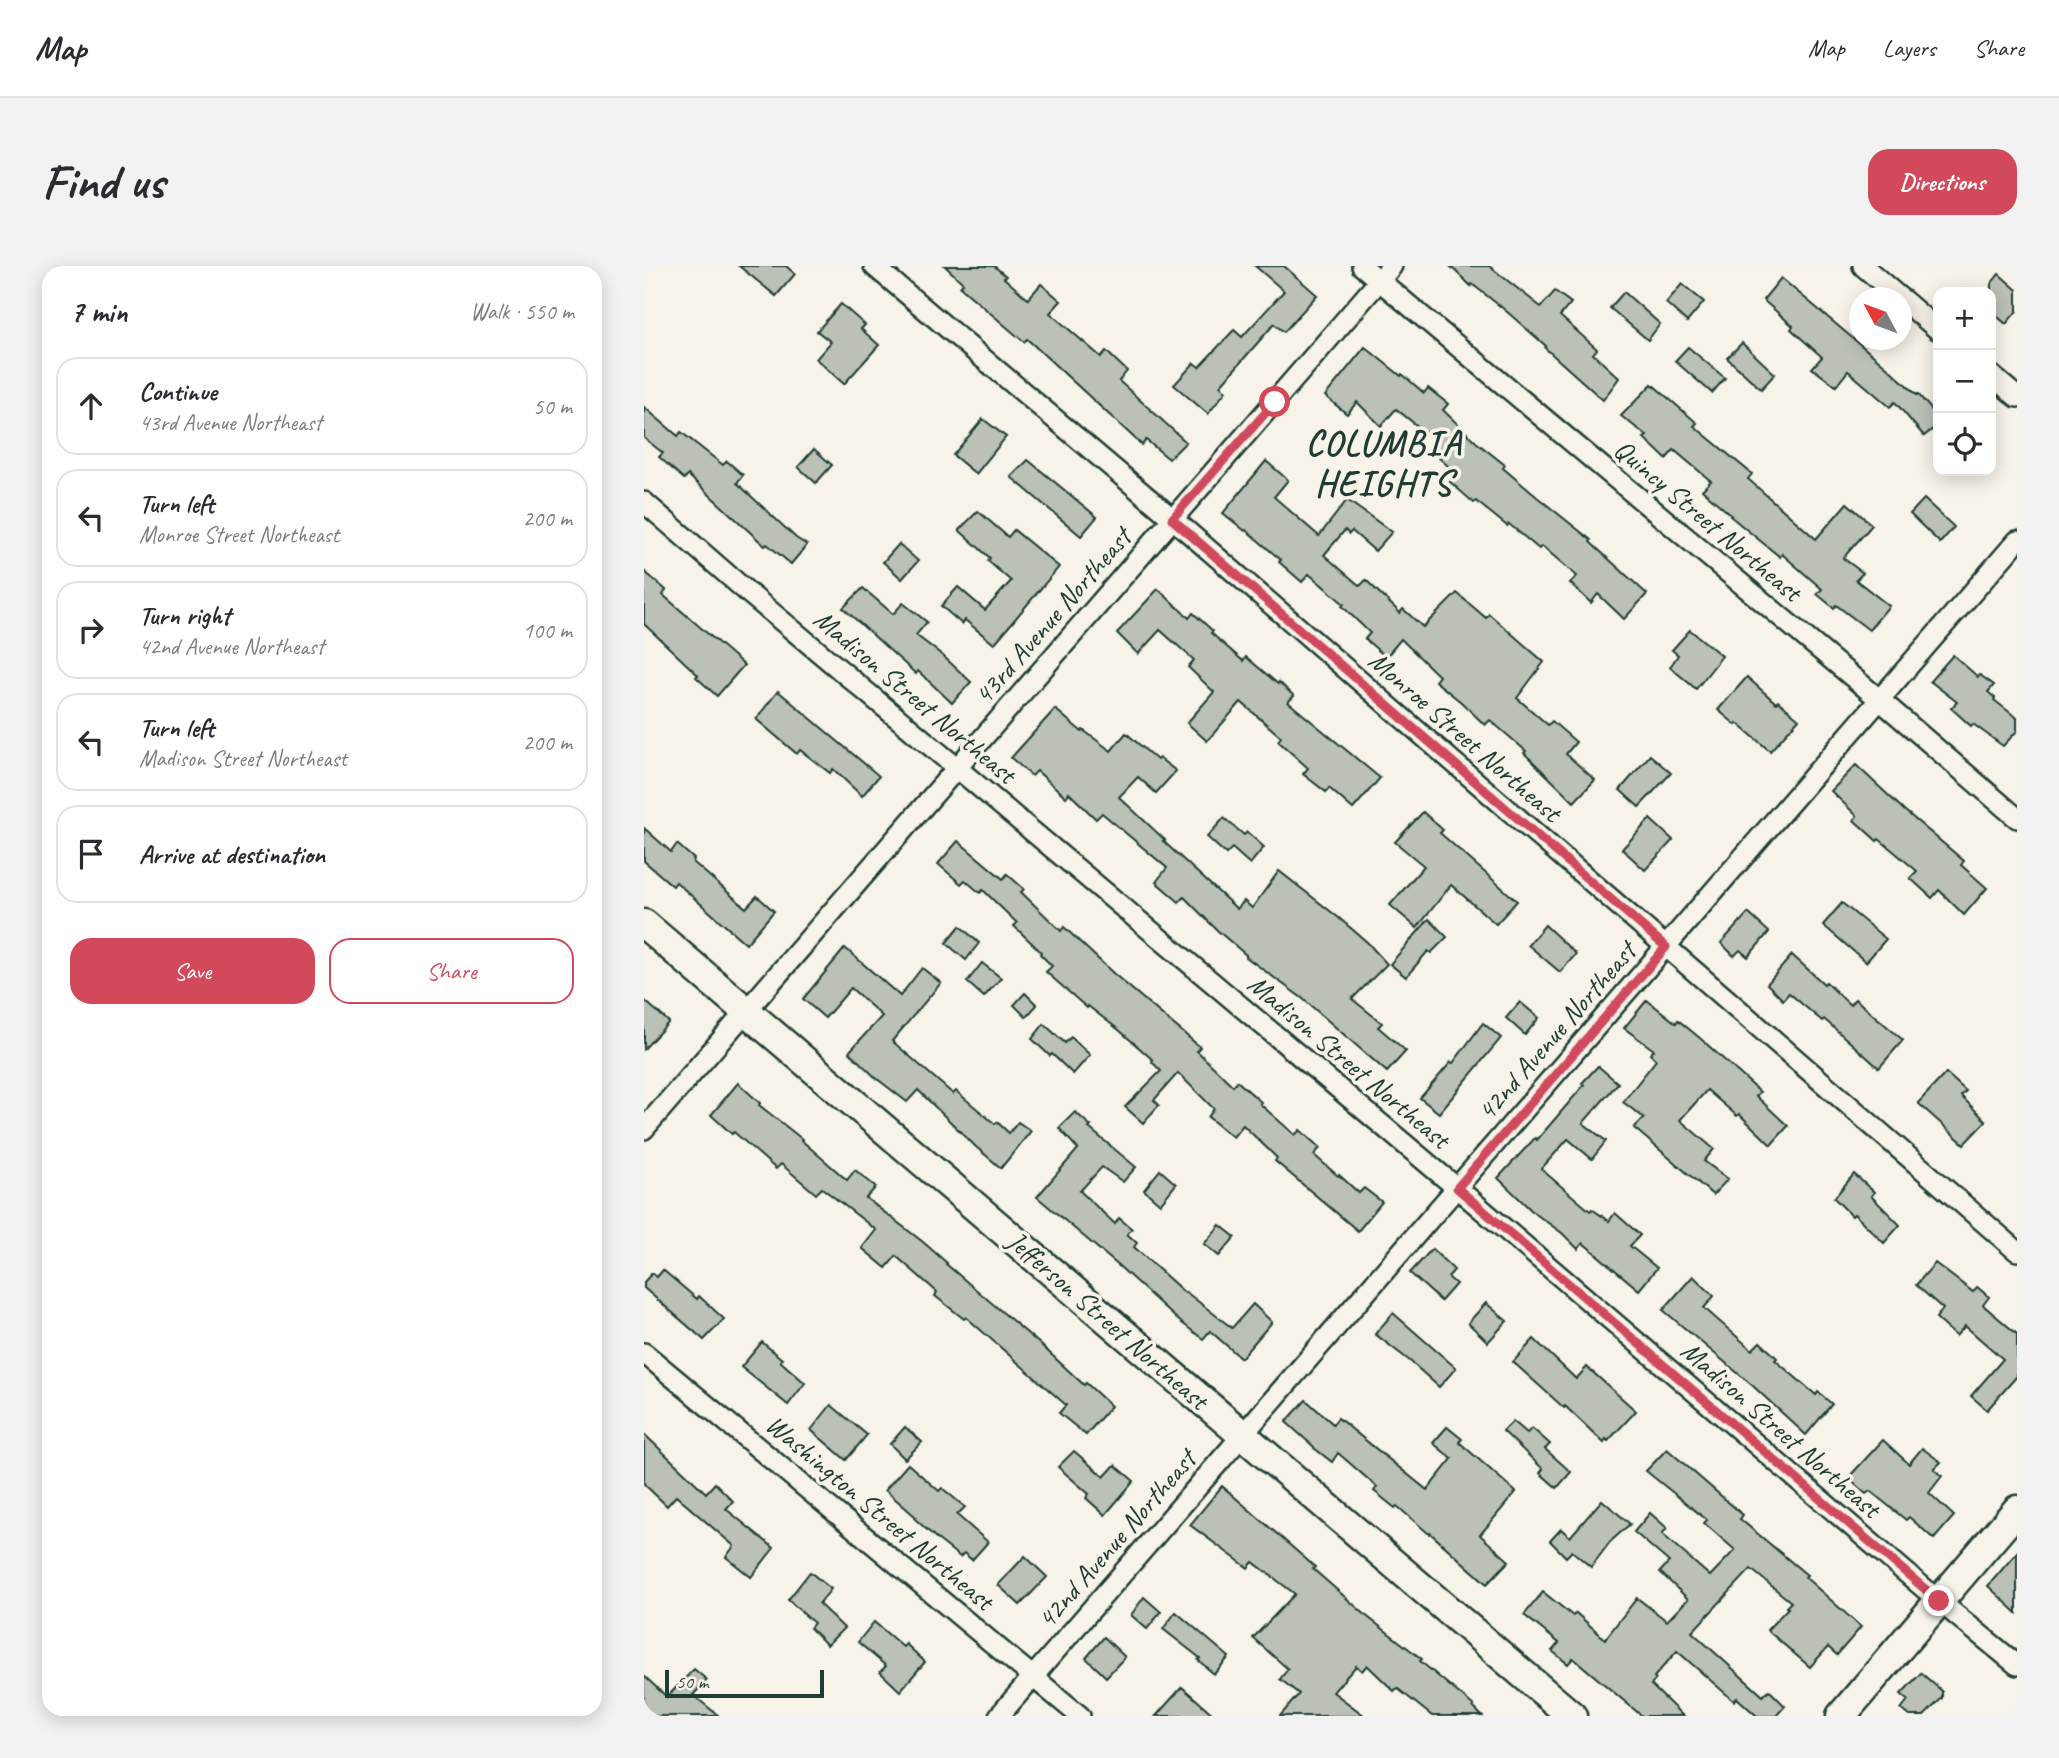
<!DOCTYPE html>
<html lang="en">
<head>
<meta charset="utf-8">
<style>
	:root { --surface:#fff; --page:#f2f2f3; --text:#2b2b33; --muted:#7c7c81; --line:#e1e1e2; --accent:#d1495b }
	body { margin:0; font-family:Caveat,sans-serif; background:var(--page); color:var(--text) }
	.controls { position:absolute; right:21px; top:21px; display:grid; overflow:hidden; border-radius:14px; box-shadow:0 4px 18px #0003 }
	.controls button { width:63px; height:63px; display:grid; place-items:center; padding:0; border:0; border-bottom:2px solid var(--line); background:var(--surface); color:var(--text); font:35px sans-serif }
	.compass { position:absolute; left:1205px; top:21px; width:63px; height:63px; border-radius:50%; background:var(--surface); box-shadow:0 4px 18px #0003; rotate:311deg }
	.scale { position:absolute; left:21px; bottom:18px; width:159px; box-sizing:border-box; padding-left:7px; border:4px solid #1f3d34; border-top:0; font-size:19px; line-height:24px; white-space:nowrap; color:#1f3d34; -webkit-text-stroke:5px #f7f3e8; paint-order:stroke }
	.stop { position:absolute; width:21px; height:21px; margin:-16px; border:5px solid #d1495b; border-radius:50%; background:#fff }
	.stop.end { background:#d1495b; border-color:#fff; box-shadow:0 2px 7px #0008 }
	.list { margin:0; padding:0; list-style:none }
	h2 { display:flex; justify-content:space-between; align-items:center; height:91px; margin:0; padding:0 28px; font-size:30px }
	h2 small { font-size:23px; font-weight:400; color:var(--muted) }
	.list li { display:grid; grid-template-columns:46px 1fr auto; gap:21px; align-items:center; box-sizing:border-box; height:98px; margin:0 14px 14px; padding:0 14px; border:2px solid var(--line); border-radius:21px }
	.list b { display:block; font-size:26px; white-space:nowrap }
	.list p { margin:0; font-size:23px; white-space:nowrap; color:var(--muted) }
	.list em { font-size:23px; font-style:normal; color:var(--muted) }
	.actions { display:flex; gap:14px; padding:21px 28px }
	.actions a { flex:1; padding:16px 0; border:2px solid var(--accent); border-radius:21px; text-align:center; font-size:24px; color:var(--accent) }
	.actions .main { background:var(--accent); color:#fff }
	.icon { flex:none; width:38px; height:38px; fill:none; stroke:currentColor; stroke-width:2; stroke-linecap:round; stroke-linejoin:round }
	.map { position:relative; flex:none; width:1373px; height:1450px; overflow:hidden; border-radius:21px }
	header { display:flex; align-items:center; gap:42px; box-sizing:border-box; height:98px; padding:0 35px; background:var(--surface); border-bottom:2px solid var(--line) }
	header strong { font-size:33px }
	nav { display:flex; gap:38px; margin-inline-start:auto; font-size:24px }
	.intro { display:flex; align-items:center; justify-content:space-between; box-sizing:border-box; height:168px; padding:0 42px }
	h1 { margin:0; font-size:49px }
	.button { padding:18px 32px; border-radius:21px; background:var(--accent); color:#fff; font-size:24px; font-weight:700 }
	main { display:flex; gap:42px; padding:0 42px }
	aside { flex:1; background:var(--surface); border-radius:21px; box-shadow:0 4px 18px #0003 }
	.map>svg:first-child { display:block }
	.building { fill:#bbc1b6; stroke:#1f3d34; stroke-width:2 }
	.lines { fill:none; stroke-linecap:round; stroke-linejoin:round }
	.street-casing { stroke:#1f3d34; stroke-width:24 }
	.secondary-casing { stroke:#1f3d34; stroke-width:33 }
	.street { stroke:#f7f3e8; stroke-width:19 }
	.secondary { stroke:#f7f3e8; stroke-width:28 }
	.route { stroke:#d1495b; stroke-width:9 }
	.labels { text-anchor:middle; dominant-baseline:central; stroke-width:7; stroke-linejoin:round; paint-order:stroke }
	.street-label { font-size:28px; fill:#1f3d34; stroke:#f7f3e8 }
	.district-label { font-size:35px; font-weight:bold; letter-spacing:2px; fill:#1f3d34; stroke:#f7f3e8 }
</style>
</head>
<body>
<header>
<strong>Map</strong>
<nav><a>Map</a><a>Layers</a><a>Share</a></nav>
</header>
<div class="intro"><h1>Find us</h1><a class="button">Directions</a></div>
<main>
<aside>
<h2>7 min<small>Walk · 550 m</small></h2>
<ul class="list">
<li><svg class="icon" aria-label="ahead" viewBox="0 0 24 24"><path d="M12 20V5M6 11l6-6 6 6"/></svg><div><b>Continue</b><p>43rd Avenue Northeast</p></div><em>50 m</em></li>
<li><svg class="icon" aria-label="left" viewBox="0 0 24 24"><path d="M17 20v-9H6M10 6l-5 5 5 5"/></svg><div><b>Turn left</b><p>Monroe Street Northeast</p></div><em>200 m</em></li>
<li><svg class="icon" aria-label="right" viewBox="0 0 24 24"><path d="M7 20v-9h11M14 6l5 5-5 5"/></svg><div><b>Turn right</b><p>42nd Avenue Northeast</p></div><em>100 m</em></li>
<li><svg class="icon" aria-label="left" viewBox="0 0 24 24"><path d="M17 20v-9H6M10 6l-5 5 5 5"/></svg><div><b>Turn left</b><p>Madison Street Northeast</p></div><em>200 m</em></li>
<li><svg class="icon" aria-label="arrive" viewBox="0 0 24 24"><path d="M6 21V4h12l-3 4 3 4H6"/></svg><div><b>Arrive at destination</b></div></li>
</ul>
<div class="actions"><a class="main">Save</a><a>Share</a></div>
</aside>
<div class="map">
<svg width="1373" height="1450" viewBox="0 0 1373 1450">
	<rect width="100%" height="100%" fill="#f7f3e8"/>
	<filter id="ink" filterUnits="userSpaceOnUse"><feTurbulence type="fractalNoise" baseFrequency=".0143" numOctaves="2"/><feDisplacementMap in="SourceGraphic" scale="14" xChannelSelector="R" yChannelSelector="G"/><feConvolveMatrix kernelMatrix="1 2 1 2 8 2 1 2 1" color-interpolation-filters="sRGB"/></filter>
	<g filter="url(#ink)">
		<g class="building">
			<path d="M95,0H142L151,8L132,30Z"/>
			<path d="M301,0H350L362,10L360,12L384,33L397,18L417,35L406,47L457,91L462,85L483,105L475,115L542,176L525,193L502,174L498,179L383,73L380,76L316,21L319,17Z"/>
			<path d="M611,0H640L673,29L640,66L630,58L576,120L582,125L564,148L530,119L550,97L555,101L590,64L598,71L640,25Z"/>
			<path d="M806,0H845L897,41L911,25L927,37L916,50L953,83L949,88L975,112L959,134L901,82L902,80L861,44L828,18L827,20Z"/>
			<path d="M1355,8L1373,24V45L1362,58L1347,45V18Z"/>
			<path d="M1137,12L1243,101L1273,129L1274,128L1294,151V159L1280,170L1251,136L1246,141L1204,105L1192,120L1168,102L1178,91L1147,63L1149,60L1119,34Z"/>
			<path d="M1038,18L1060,36L1043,56L1022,37Z"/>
			<path d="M980,26L1016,58L1004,74L966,42Z"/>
			<path d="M197,38L221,59L217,63L235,79L200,118L172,93L187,76L173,65Z"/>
			<path d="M1098,77L1131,108L1117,123L1083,92Z"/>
			<path d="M721,81L757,110L758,108L780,127L784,122L804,138L799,144L832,176L861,199L859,202L893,231L947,274L946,276L1003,328L980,353L954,328L947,337L926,317L933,310L898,280L895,283L865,258L863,260L832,235L830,237L806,216L813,208L785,183L792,175L752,143L737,160L713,136L703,148L681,130Z"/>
			<path d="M1044,81L1081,112L1068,127L1031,95Z"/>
			<path d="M1008,118L1053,157L1050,160L1108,208L1104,213L1172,273L1203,237L1228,259L1199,292L1219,307L1212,314L1245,340L1225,364L1192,339L1190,342L1173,328L1178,323L1138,288L1136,291L1086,250L1087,249L1058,224L1067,215L1030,184L1022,193L1000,172L1003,170L977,150Z"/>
			<path d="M0,141L34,170L37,166L79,199L83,195L99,209L93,217L152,272L163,279L147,298L123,278L121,280L44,209L40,213L15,191L19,187L0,172Z"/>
			<path d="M339,153L362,171L332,208L309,189Z"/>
			<path d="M170,183L188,199L172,217L154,201Z"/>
			<path d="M384,194L453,251L437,270L367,211Z"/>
			<path d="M622,195L644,214L630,231L675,270L703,234L748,266L731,285L708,265L705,268L701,264L680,289L716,320L722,314L756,347L759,343L779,361L813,327L842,352L845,348L900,396L873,432L904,459L908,455L932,476L922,488L951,514L930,536L880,487L882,485L846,454L841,459L817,436L791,415L795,410L757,373L742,391L721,373L726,367L698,340L700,338L665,308L658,316L635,296L637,294L602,264L601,265L579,247Z"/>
			<path d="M1280,233L1310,261L1296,277L1266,248Z"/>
			<path d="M334,245L364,271L370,264L415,301L350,378L321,354L318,358L297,340L314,321L341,344L367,315L344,295L346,292L315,264Z"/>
			<path d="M255,278L274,295L258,313L239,296Z"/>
			<path d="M0,305L22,324L19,329L100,399L73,430L52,411L54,409L0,358Z"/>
			<path d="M219,322L249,348L259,337L283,356L272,369L298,389L327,416L308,437L274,405L272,408L199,342Z"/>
			<path d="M514,323L545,352L549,347L569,365L567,367L599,395L602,391L634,418L635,416L650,430L644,436L736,512L709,543L685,522L682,526L659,508L664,502L634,475L637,471L597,436L563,475L543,457L570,426L544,401L550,394L516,364L494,388L473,367Z"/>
			<path d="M1046,364L1078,390L1052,423L1026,401L1034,389L1028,384Z"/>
			<path d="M1309,389L1334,411L1336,409L1350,419L1344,426L1351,432L1350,434L1373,452V465L1359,480L1329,458L1327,460L1307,442L1313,436L1286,415Z"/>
			<path d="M1103,411L1132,437L1134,435L1155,453L1126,485L1093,457L1092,459L1074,444Z"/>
			<path d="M134,425L235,510L218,530L189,503L186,507L156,484L153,488L112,453Z"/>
			<path d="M411,443L438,466L439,464L467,485L482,467L513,494L515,492L532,505L512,527L494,511L475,531L521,574L519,575L593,643L600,635L608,642L635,605L695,652L723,676L743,698L708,733L738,757L734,761L762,785L743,806L658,732L602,691V689L574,665L540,631L535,636L512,616L523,602L458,547L452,553L425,527L422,531L393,505L388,510L367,492Z"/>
			<path d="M1006,489L1027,507L995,541L976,524Z"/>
			<path d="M1212,499L1260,544L1320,595L1317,599L1343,622L1320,649L1295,624L1288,632L1266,612L1273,605L1235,573L1233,575L1210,554L1213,550L1187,525Z"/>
			<path d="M779,546L799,564L796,567L873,635L852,658L807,619L773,662L746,639L780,600L751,576Z"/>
			<path d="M580,552L600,569L603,566L620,581L606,598L588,582L582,588L563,571Z"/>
			<path d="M1006,553L1029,574L1001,604L978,583Z"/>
			<path d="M0,562L27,586L33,578L50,593L49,596L102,642L113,630L130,645L102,678L32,616L29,620L0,595Z"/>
			<path d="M314,575L359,613L363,608L380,623L377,626L417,665L420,661L470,708L556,781L553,785L589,820L593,815L617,836L616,838L651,869L656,864L676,882L670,889L694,910L695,909L715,927L720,922L738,936L714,965L631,895L633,892L599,859L589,871L564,851L570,843L534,807L510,834L515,839L499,857L481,841L517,805L508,796L509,794L475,764L444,740L443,742L402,706L408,700L396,688L397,686L370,660L373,657L339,624L336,627L321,614L317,618L294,598Z"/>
			<path d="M1198,637L1242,673L1222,696L1179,659Z"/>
			<path d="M1104,647L1125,666L1104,691L1096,684L1090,690L1077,677Z"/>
			<path d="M785,653L803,671L787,687L784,685L762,711L746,698Z"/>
			<path d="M901,659L932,688L916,706L884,679Z"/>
			<path d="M316,660L335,677L322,694L302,677Z"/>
			<path d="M201,682L256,730L278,702L297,717L248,775L309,828L312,825L351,858L353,856L365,867L374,856L387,865L357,902L332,881L274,824L263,836L232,812L205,786L238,750L207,722L181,752L159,733Z"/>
			<path d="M1148,689L1180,718L1182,716L1206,739L1211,733L1259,774L1235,802L1180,753L1178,755L1145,727L1139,734L1123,718Z"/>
			<path d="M338,697L357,712L340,731L323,716Z"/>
			<path d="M381,727L393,739L382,751L370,739Z"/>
			<path d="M0,734L25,756L0,783Z"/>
			<path d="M1003,734L1032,757L1034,754L1057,773L1116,826L1112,830L1144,860L1127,879L1095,848L1093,850L1063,824L1036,854L1070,883L1060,895L1084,913L1069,929L990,862L1000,852L979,836L1012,794L1006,788L1010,784L980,762Z"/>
			<path d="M876,736L895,752L881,769L862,752Z"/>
			<path d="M839,757L857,772L795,847L776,832L807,796L809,797Z"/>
			<path d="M400,758L421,777L427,771L446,789L429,808L408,788L406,790L388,773Z"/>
			<path d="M954,800L974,817L939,857L962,875L948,893L924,873L897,903L946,945L948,943L965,955L971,947L996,969L986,980L1013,1002L995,1024L939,977L934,983L918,967L889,946L854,912L891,872L893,874L940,819L938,817Z"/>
			<path d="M1302,807L1322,825L1317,830L1342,855L1320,878L1274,837Z"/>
			<path d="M94,817L116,837L115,839L158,873L157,874L203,914L211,904L232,921L222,932L279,976L303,997L302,998L397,1079L440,1119L442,1117L467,1140L442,1169L415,1147L422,1139L322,1051L320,1053L291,1030L293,1026L252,990L242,1002L218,982L232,964L178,922L172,928L137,898L132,903L90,866L88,868L67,849Z"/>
			<path d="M431,846L447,860L445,862L492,901L479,916L458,901L436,925L471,958L475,952L488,963L483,968L493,977L490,981L541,1027L542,1026L588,1062L609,1038L628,1056L597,1092L566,1065L559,1073L534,1054L476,1001L393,931L434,883L415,862Z"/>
			<path d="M516,904L532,918L516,938L500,924Z"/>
			<path d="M1210,908L1230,926L1227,930L1256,959L1240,977L1210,948L1208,950L1190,932Z"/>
			<path d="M576,959L591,971L575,990L560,978Z"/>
			<path d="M788,983L810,1004L804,1011L812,1018L797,1035L766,1007Z"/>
			<path d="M1291,997L1329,1026L1333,1021L1345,1031L1339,1039L1373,1068V1110L1343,1144L1327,1130L1359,1093L1321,1060L1312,1070L1292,1052L1299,1043L1272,1019Z"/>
			<path d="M19,1004L53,1033L55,1030L80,1053L60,1074L0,1022V1016L8,1007L13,1011Z"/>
			<path d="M1049,1010L1070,1030L1060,1042L1108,1084L1116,1076L1133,1092L1131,1094L1172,1129L1174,1126L1188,1138L1162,1169L1109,1120L1019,1044Z"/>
			<path d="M842,1037L863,1055L844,1076L824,1057Z"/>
			<path d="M749,1047L812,1102L795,1121L766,1095L731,1068Z"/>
			<path d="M890,1073L932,1113L943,1101L992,1145L964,1175L962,1173L960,1177L921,1140L920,1142L869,1096Z"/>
			<path d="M118,1076L138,1093L136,1095L161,1117L144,1139L97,1101Z"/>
			<path d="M662,1134L689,1158L694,1152L783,1224L808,1193L789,1177L803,1161L818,1173L815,1176L872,1226L836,1269L865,1295L843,1318L786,1267L785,1268L753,1240L751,1242L730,1225L733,1221L694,1187L688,1196L670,1182V1181L642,1156Z"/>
			<path d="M187,1139L223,1169L202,1194L167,1164Z"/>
			<path d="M869,1155L883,1167L888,1162L906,1178L901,1183L927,1206L913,1222L896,1207L899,1203L859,1165Z"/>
			<path d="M261,1161L278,1176L261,1193L246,1178Z"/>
			<path d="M0,1168L62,1227L71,1217L89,1235L82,1243L130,1282L107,1311L82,1291L90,1280L32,1230L23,1240L0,1218Z"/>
			<path d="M1239,1174L1265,1198L1278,1182L1297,1196L1290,1203L1298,1210L1285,1227L1310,1250L1290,1273L1265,1251L1262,1254L1226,1225L1222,1228L1204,1212Z"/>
			<path d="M1023,1183L1099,1249L1096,1253L1163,1309L1161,1311L1217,1361L1193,1389L1184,1381L1166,1401L1123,1364L1144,1342L1142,1341L1147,1336L1107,1303L1048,1366L1119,1430L1125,1424L1141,1440L1132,1450H1113L1093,1432L1090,1435L1033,1385L1010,1411L1012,1413L1007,1419L1039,1450H998L929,1392L924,1398L908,1385L915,1377L880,1349L899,1326L929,1350L932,1347L961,1373L993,1332L1023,1355L1044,1333L1016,1306L1025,1296L990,1266L1006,1247L1023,1262L1018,1268L1066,1310L1091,1284L1060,1257L1063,1254L1002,1205Z"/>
			<path d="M430,1185L460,1211L471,1199L490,1215L461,1249L442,1232L445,1228L414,1201Z"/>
			<path d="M264,1198L295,1225L298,1222L321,1241L313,1249L344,1276L328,1294L320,1287L316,1291L292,1272L271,1253L272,1251L241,1224Z"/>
			<path d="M578,1220L671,1301L669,1303L725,1352L778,1393L776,1395L830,1440L829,1441L838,1450H788L753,1422L750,1425L723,1399L718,1405L712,1400L689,1426L721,1450H636L655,1428L636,1413L644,1403L609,1372L651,1328L609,1296L604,1302L546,1259Z"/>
			<path d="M958,1234L986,1258L966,1276L947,1301L928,1285L922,1291L906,1275L917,1263L926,1271Z"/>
			<path d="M1373,1286V1347L1344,1320Z"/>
			<path d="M381,1290L403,1311L376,1339L354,1319Z"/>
			<path d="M166,1306L187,1323L175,1338L200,1362L183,1379L166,1362L170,1357L144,1334Z"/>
			<path d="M500,1331L517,1346L503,1363L487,1349Z"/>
			<path d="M532,1346L585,1391L570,1408L554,1394L556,1392L519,1363Z"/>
			<path d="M230,1356L259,1381L262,1378L281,1396L256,1425L236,1406L242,1400L214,1376Z"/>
			<path d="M460,1371L481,1391L462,1411L442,1392Z"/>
			<path d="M50,1403L63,1414L49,1429L75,1450H6L0,1445V1410L23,1431Z"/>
			<path d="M1277,1407L1298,1425V1432L1280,1450H1266L1257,1443L1264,1434L1257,1428Z"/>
			<path d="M538,1421L571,1450H512Z"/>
		</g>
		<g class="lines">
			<g class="street-casing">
				<g id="street">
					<path d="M230,0L529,253L1373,985"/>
					<path d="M718,0L1236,434L1373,552"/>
					<path d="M1219,0L1256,32"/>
					<path d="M1258,33L1294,64"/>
					<path d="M1347,109L1373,131"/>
					<path d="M0,236L107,329L813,922L1295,1335L1373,1399"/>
					<path d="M0,863L748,0"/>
					<path d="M0,1087L436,1450"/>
					<path d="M355,1450L1373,275"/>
				</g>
			</g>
			<g class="secondary-casing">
				<g id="secondary">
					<path d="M0,658L928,1450"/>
					<path d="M1197,1450L1373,1244"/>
				</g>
			</g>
			<use href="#street" class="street"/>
			<use href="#secondary" class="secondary"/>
		</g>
	</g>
	<g class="lines" filter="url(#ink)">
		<path class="route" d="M631,136L528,253L1022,681L813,922L1295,1335"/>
	</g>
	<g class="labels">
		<g class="street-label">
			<text transform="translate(1064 254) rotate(40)">Quincy Street Northeast</text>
			<text transform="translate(408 350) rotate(-49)">43rd Avenue Northeast</text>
			<text transform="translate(271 430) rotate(40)">Madison Street Northeast</text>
			<text transform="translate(821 470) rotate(41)">Monroe Street Northeast</text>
			<text transform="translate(912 765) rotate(-49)">42nd Avenue Northeast</text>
			<text transform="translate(705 795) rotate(40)">Madison Street Northeast</text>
			<text transform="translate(464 1054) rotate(41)">Jefferson Street Northeast</text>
			<text transform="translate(1137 1163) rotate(41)">Madison Street Northeast</text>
			<text transform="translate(236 1246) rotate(40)">Washington Street Northeast</text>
			<text transform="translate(472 1273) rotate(-49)">42nd Avenue Northeast</text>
		</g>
		<g class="district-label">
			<text x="740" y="177">COLUMBIA<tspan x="740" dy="40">HEIGHTS</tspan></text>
		</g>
	</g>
</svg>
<div class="controls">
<button>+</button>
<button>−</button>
<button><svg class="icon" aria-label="locate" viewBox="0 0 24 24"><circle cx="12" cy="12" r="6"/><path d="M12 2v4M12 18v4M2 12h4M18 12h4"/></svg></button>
</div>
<svg class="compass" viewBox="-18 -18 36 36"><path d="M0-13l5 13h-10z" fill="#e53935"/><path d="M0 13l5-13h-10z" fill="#7c7c81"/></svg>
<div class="scale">50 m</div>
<div class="stop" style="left:631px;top:136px"></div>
<div class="stop end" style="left:1295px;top:1335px"></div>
</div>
</main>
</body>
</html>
